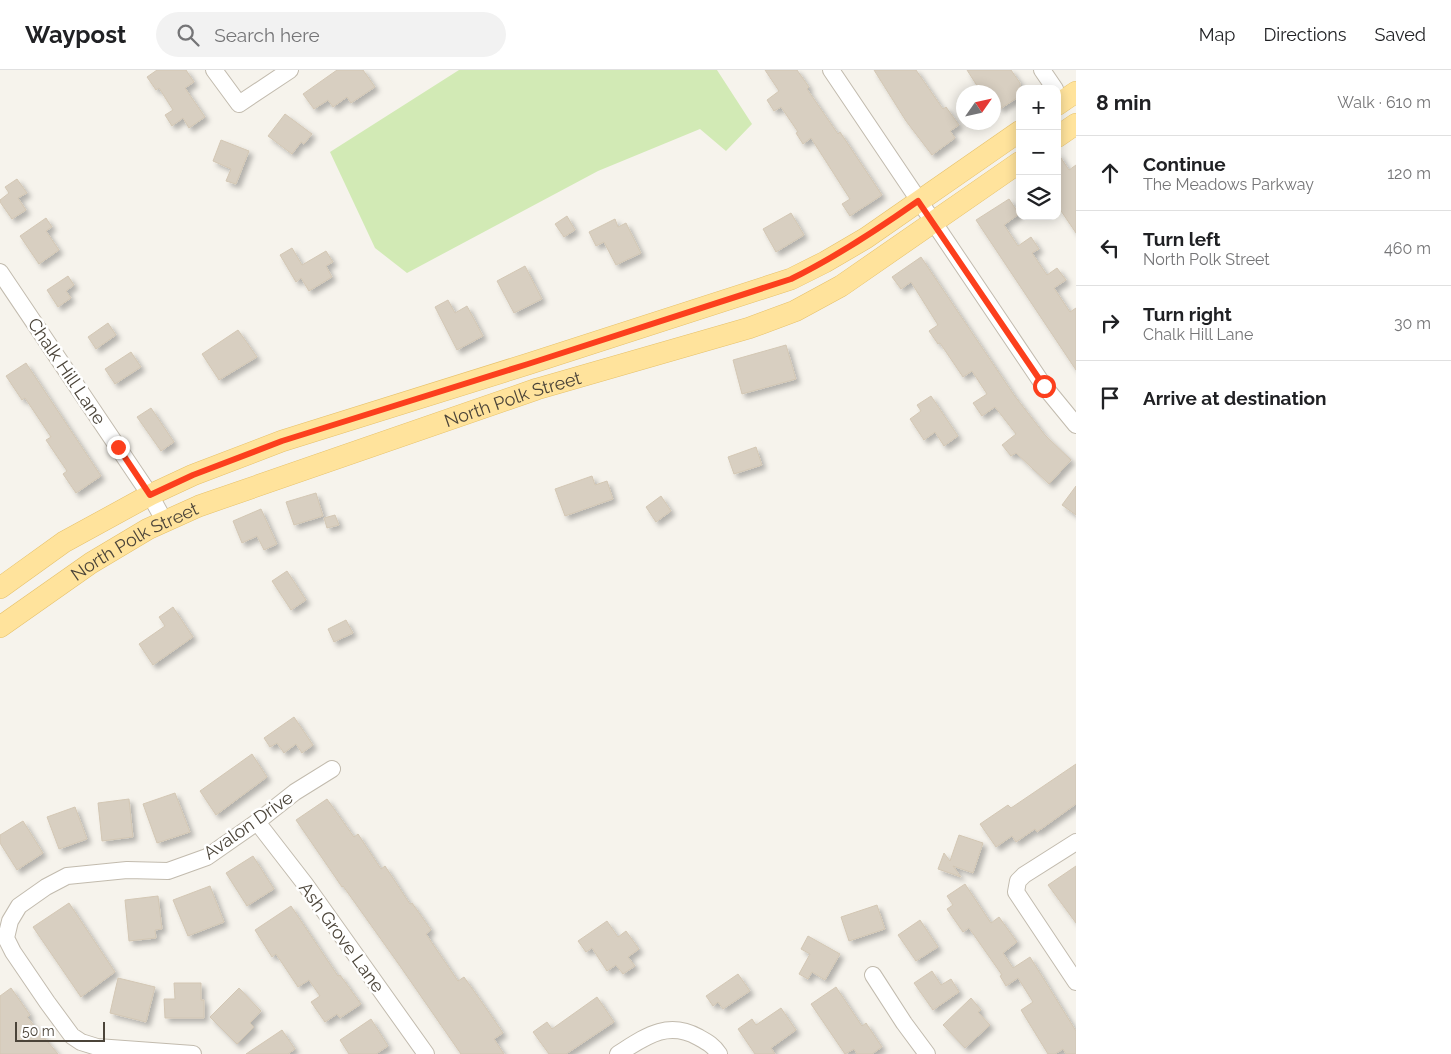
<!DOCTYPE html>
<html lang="en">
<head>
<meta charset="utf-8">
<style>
	:root { --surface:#fff; --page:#f2f2f2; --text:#202124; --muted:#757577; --line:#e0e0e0 }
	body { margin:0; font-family:Raleway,sans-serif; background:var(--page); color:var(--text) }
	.controls { position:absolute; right:15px; top:15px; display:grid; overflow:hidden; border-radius:10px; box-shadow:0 2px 12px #0003 }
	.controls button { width:45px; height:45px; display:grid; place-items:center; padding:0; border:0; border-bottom:1px solid var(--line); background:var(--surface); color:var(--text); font:25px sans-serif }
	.compass { position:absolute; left:956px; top:15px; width:45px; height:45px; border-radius:50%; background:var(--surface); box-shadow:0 2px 12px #0003; rotate:56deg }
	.scale { position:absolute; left:15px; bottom:12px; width:90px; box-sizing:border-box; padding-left:5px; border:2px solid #4b4439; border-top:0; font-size:14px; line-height:18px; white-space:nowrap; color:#4b4439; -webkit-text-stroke:4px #fff; paint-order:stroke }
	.stop { position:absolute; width:15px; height:15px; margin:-11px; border:4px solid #fc3f1d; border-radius:50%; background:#fff }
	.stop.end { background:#fc3f1d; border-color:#fff; box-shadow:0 1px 5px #0008 }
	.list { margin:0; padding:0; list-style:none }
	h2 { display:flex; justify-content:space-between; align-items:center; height:65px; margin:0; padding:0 20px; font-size:21px }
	h2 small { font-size:16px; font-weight:400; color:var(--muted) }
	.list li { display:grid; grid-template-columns:32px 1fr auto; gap:15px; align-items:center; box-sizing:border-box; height:75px; padding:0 20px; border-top:1px solid var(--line) }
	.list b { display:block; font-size:19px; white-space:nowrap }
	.list p { margin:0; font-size:16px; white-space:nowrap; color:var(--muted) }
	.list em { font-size:16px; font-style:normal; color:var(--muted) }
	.icon { flex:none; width:28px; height:28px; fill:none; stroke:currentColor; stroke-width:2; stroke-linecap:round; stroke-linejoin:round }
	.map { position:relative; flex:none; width:1076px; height:984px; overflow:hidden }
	header { display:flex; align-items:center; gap:30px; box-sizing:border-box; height:70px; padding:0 25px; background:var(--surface); border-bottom:1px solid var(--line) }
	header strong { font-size:24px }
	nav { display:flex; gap:28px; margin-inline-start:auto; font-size:18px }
	.search { width:350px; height:45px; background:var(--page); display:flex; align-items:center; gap:12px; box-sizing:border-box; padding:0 18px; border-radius:28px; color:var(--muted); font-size:19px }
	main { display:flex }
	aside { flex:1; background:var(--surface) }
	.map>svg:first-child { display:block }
	.green { fill:#d2eab5 }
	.building { fill:#d8cfc1; stroke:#d3c7b4; filter:url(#shadow) }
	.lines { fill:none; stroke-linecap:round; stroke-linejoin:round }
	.minor-casing { stroke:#c2bbae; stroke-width:18 }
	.major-casing { stroke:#e6c16a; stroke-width:22 }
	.minor { stroke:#fff; stroke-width:16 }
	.major { stroke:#ffe39c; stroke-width:21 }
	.route { stroke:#fc3f1d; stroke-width:6 }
	.labels { text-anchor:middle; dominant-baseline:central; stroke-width:5; stroke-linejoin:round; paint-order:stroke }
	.street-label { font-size:18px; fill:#4b4439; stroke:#fff }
</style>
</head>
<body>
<header>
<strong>Waypost</strong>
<div class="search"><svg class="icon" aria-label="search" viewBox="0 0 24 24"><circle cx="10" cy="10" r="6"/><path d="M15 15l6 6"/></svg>Search here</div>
<nav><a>Map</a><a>Directions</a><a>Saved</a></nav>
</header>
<main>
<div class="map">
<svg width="1076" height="984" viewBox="0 0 1076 984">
	<defs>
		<filter id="shadow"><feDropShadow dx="4" dy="4" stdDeviation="2.5" flood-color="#0004"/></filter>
	</defs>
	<rect width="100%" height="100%" fill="#f6f3ec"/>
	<path class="green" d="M459,0H717L752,54L726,81L700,59L598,101L407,203L375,178L330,82Z"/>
	<g class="building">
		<path d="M157,0H186L194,12L185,18L205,47L189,58L183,48L172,56L165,45L173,40L159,18L156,20L147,7Z"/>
		<path d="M337,0H363L375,17L351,33L347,27L333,37L328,30L314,39L303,24Z"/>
		<path d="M765,0H797L809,17L807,19L838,64L840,62L882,125L850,146L842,134L850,129L811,68L803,74L796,63L798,62L781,37L774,41L767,30L779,21Z"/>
		<path d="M874,0H916L943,39L946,37L959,55L950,61L955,68L932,85L906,51Z"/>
		<path d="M967,0H1011L1020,13V26L1000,39L994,29V22H981Z"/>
		<path d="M285,44L312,64L304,74L301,72L292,84L268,66Z"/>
		<path d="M221,70L249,81L236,114L226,111L231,99L213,91Z"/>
		<path d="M1057,82L1069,100L1076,95V163L1057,135Z"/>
		<path d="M17,109L27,123L18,128L26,140L12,149L0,132V130L9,123L5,117Z"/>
		<path d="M1009,129L1019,144L1004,155L1018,176L1031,167L1039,179L1032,183L1047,205L1057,198L1066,210L1054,218L1070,242L1076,238V300L976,150Z"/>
		<path d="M791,143L804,165L776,182L763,159Z"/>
		<path d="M567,146L575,160L564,167L555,154Z"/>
		<path d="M46,148L52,157L46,161L59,180L39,194L20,166Z"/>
		<path d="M615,149L618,157L626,153L641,183L616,195L604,172L596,176L589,162Z"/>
		<path d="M292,178L302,195L326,181L333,192L326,196L332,207L309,221L301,208L296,212L280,185Z"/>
		<path d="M921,187L1014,325L1045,365L1071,390L1049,414L1016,383L1011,386L1002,375L1016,364L995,337L982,346L973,333L987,324L972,301L963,307L940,273L938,274L929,261L938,255L911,212L901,219L892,207Z"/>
		<path d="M525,196L542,229L514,243L497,211Z"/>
		<path d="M68,206L74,215L66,221L71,228L58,237L47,220Z"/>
		<path d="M448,230L455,243L467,236L483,266L457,280L435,237Z"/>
		<path d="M108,253L116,265L96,279L88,267Z"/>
		<path d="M238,260L257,287L219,310L202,284Z"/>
		<path d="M786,275L796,309L742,324L733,290Z"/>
		<path d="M131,282L141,297L115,314L105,299Z"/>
		<path d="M26,293L101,406L76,423L63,404L67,401L46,370L51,367L25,328L22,330L6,306Z"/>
		<path d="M931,326L958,366L944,376L935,362L924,370L910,349L921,341L917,335Z"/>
		<path d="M151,338L174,372L161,381L137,347Z"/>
		<path d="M756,377L762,395L734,404L728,387Z"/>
		<path d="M592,406L595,415L607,411L613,429L565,446L555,419Z"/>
		<path d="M1076,416V445L1062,435Z"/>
		<path d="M316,423L323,446L294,455L286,432Z"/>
		<path d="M661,426L671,441L656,452L646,437Z"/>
		<path d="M261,439L277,474L264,480L257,466L242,473L233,451Z"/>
		<path d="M335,445L339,455L327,458L324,448Z"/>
		<path d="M287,501L306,530L291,540L272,511Z"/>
		<path d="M173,537L193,567L153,595L139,574L165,556L159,547Z"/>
		<path d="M346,550L353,563L334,572L328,559Z"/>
		<path d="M294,647L313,675L302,683L296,674L284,683L277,673L270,677L264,668Z"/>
		<path d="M252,684L267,707L216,745L200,721Z"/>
		<path d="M1076,694V734L1037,762L1035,759L1016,772L1012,766L996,777L980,754L1008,735L1011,738Z"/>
		<path d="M175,723L190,762L157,773L143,734Z"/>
		<path d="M129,729L133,767L102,771L98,733Z"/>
		<path d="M327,729L354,767L358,764L381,799L385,796L410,834L412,833L422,847L431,860L426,864L458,911L464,907L486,938L503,963L494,969L504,984H461L400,896L343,816L342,817L296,750Z"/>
		<path d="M75,737L87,769L59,779L47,747Z"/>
		<path d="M23,751L43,783L17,800L0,773V765Z"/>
		<path d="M959,765L983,773L973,803L953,796L961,807L938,799L944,783L950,791Z"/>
		<path d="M253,786L274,819L247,836L226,803Z"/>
		<path d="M1076,796V853L1048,815Z"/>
		<path d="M965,814L991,853L999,847L1017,872L1003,883L1013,898L1030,887L1045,911L1076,961V984H1066L1063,979L1055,984H1048L1021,940L1033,932L1018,908L1006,916L1000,906L1002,905L969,858L963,862L947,839L953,835L947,826Z"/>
		<path d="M210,816L224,852L188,866L173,830Z"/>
		<path d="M158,826L162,859L155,860L156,868L129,871L125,830Z"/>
		<path d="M69,833L115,902L81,927L33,857Z"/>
		<path d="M877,835L885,859L849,871L841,847Z"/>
		<path d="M291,836L338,906L340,905L361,934L340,948L337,944L325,952L311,932L320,926L309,910L298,917L276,884L272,887L255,860Z"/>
		<path d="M920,850L938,877L916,891L898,865Z"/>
		<path d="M607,851L618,867L626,861L639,879L628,887L635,896L623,904L616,895L607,901L592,878L586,882L578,871Z"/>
		<path d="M808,866L840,884L825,910L812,902L808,909L799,904L810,884L801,879Z"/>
		<path d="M932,901L941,915L951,909L959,922L933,940L914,913Z"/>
		<path d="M738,904L750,921L723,939L718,932L713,936L706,926Z"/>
		<path d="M118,908L155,917L146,952L110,943Z"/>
		<path d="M174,913H201V930H204V948H165L164,929H175Z"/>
		<path d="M836,917L862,956L866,953L882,977L872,984H857L854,979L845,984L811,934Z"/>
		<path d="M11,918L30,945L27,947L58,984H0V926Z"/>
		<path d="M239,918L261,941L250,953L254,957L237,974L210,947Z"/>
		<path d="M597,927L614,952L566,984H549L533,962L547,952L552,959Z"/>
		<path d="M971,928L981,940L978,942L990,955L965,978L943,955Z"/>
		<path d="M781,938L796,960L771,978L775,984H755L738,959L752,949L756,955Z"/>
		<path d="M371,949L388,976L376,984H349L340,970Z"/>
		<path d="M282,960L295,979L288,984H246Z"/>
	</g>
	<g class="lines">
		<g class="minor-casing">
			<g id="minor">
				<path d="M214,0L239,34L290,0"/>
				<path d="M831,0L1044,316L1076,355"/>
				<path d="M1042,0L1055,19"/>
				<path d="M0,202L150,425L165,452"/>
				<path d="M257,752L305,814L426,984"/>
				<path d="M1076,772L1024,805L1018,811L1016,822L1076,912"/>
				<path d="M873,905L904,953L927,984"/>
				<path d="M193,984L97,977L81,972L72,966L47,932L13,882L6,868L10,851L19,836L46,817L67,806L127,800L168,801L207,787L257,752L295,722L332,699"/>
				<path d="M618,984C645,967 667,950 698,967C707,972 713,975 719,984"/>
			</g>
		</g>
		<g class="major-casing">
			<g id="major">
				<path d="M1057,35L1076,22"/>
				<path d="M1057,67L1076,54"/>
				<path d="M0,518L64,472L150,425L193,405L282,371L528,294L791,209L825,192L866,168L1020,61"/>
				<path id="s1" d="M0,557L91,493L148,459L199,436L537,319L749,258L795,241L841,216L1020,92"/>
			</g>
		</g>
		<use href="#minor" class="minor"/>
		<use href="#major" class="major"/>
	</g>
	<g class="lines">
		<path class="route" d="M118,377L150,425L193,405L282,371L528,294L791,209C836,187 877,160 918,131L1044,316"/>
	</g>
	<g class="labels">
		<g class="street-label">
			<text transform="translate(67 301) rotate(56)">Chalk Hill Lane</text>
			<text stroke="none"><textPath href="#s1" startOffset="565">North Polk Street</textPath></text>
			<text stroke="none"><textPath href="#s1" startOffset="160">North Polk Street</textPath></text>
			<text transform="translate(248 755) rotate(-35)">Avalon Drive</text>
			<text transform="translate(342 867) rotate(54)">Ash Grove Lane</text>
		</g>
	</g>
</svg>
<div class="controls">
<button>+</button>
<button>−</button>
<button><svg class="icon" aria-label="layers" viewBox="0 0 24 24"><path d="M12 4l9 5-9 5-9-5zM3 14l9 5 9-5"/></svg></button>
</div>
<svg class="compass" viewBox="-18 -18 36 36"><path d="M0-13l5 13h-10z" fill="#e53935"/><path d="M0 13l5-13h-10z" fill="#757577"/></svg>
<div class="scale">50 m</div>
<div class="stop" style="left:1044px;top:316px"></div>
<div class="stop end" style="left:118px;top:377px"></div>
</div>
<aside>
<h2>8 min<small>Walk · 610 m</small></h2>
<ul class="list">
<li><svg class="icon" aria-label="ahead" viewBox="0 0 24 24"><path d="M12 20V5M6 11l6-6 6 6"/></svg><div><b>Continue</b><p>The Meadows Parkway</p></div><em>120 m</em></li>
<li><svg class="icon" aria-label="left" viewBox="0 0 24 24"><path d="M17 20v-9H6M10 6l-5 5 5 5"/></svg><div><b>Turn left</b><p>North Polk Street</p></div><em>460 m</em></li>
<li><svg class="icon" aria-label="right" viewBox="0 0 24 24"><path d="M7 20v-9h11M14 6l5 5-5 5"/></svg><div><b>Turn right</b><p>Chalk Hill Lane</p></div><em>30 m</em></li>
<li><svg class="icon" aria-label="arrive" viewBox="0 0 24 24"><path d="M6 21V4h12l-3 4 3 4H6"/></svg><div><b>Arrive at destination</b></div></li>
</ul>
</aside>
</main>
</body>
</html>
